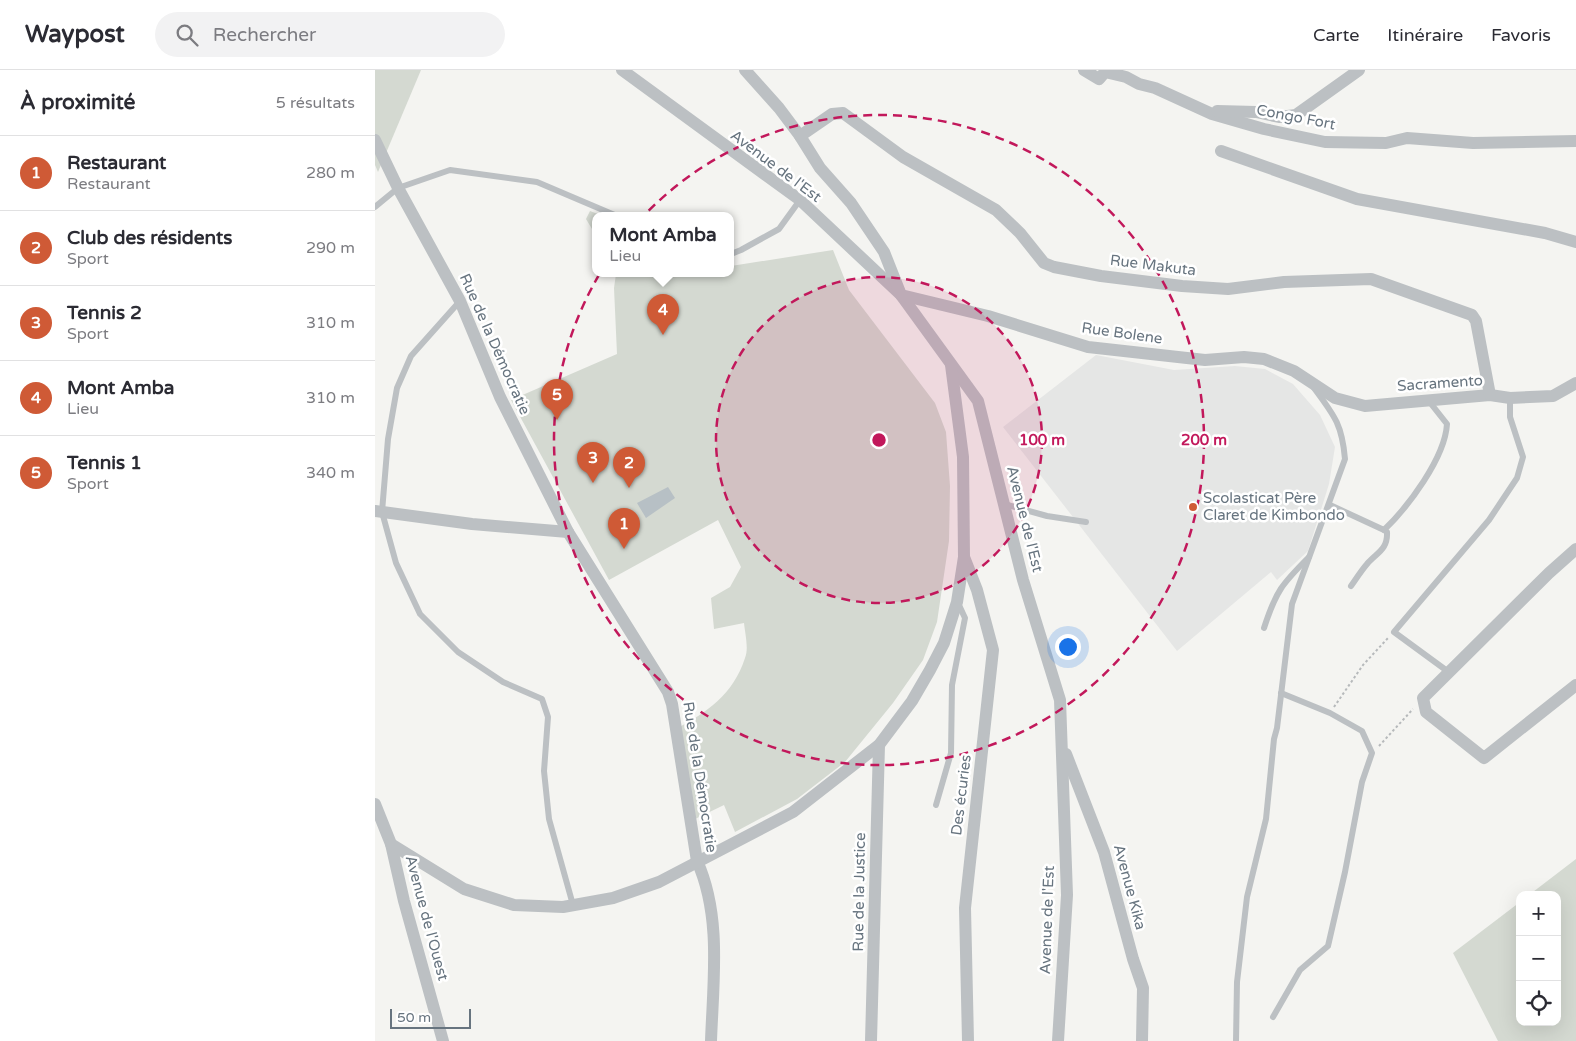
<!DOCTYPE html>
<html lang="fr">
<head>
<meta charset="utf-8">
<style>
	:root { --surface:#fff; --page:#f2f2f3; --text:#2b2b33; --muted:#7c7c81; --line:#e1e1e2; --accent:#cf5a36 }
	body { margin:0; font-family:"Varela Round",sans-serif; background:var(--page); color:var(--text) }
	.controls { position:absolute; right:15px; bottom:15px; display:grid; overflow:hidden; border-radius:10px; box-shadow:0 5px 20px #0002 }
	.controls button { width:45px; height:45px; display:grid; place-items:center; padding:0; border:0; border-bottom:1px solid var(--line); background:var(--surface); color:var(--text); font:25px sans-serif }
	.scale { position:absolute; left:15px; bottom:12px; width:81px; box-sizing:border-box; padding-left:5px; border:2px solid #67747f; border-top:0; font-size:14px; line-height:18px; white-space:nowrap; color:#67747f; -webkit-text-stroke:4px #fff; paint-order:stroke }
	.you { position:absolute; left:692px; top:576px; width:18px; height:18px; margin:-12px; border:4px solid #fff; border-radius:50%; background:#1a73e8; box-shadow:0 0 0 8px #1a73e833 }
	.badge { display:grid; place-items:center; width:32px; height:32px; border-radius:50%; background:var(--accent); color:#fff; font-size:16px; font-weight:700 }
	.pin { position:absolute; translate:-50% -41px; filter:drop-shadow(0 1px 2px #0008) }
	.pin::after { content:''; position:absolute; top:26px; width:18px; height:15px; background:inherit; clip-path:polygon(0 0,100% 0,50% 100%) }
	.popup { position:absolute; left:217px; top:142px; width:142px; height:65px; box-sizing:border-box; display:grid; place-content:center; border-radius:10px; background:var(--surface); filter:drop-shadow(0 1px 4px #0005); font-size:16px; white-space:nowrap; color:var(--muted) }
	.popup b { font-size:19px; color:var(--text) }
	.popup::after { content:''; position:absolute; left:50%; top:100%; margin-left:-10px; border:10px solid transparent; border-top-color:var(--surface) }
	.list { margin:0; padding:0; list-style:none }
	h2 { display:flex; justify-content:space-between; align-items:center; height:65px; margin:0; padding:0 20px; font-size:21px }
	h2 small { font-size:16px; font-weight:400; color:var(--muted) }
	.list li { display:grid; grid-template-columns:32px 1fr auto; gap:15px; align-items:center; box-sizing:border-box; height:75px; padding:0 20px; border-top:1px solid var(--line) }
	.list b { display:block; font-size:19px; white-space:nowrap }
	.list p { margin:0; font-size:16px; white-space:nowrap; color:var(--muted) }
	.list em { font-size:16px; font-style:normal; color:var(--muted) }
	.icon { flex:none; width:28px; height:28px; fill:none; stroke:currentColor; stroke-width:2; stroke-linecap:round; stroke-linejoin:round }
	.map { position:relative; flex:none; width:1201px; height:971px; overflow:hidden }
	header { display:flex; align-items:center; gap:30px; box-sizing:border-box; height:70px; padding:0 25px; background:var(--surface); border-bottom:1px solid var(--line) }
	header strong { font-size:24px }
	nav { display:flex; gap:28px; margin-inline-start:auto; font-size:18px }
	.search { width:350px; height:45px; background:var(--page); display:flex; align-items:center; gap:12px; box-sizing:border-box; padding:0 18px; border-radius:28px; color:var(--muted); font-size:19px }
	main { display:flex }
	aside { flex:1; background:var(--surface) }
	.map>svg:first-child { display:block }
	.built { fill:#e5e6e5 }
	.green { fill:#d4d9d1 }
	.water { fill:#b7c0c5 }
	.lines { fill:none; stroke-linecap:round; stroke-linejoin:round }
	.path { stroke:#b6b9bb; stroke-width:2; stroke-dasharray:2.5 2.5; stroke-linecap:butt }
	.service { stroke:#bcc0c3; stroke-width:6 }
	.minor { stroke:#bcc0c3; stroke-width:12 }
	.ring { fill:none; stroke:#c2185b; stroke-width:2.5; stroke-dasharray:9 6 }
	.poi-dot { fill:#cf5a36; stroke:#fff; stroke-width:2 }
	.labels { text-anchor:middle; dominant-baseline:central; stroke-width:5; stroke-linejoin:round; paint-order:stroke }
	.street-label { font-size:15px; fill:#67747f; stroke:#fff }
	.poi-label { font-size:15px; fill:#67747f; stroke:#fff; text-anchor:start }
	.centre { fill:#c2185b; stroke:#fff; stroke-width:2.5 }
	.ring-label { font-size:15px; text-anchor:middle; font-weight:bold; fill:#c2185b; stroke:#fff; stroke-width:5; stroke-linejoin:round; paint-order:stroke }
</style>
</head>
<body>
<header>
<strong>Waypost</strong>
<div class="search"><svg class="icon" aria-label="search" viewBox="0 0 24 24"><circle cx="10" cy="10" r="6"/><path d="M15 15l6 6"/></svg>Rechercher</div>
<nav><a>Carte</a><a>Itinéraire</a><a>Favoris</a></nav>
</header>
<main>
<aside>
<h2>À proximité<small>5 résultats</small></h2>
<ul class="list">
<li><span class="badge">1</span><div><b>Restaurant</b><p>Restaurant</p></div><em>280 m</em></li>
<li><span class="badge">2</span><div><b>Club des résidents</b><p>Sport</p></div><em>290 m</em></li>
<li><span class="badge">3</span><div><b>Tennis 2</b><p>Sport</p></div><em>310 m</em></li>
<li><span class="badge">4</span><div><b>Mont Amba</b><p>Lieu</p></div><em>310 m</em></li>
<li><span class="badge">5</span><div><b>Tennis 1</b><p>Sport</p></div><em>340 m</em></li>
</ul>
</aside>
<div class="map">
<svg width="1201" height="971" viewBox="0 0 1201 971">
	<rect width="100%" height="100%" fill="#f4f4f1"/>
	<path class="built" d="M721,285L799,300L860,296L890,299L918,314L945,345L960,377L954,414L933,481L902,510L896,502L802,581L628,357Z"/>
	<g class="green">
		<path d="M0,0H46L3,102L0,95Z"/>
		<path d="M215,141L228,146H220V164L211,149Z"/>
		<path d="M458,180L474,220L560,333L571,362L575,416L574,471L562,552L548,590L518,633L470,692L422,729L360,762L349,735L316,751L301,659C332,642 358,625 370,588C374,579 370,563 369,553L339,559L336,528L355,517L366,497L343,450L234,510L136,330L242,284L239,218L241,204H356V196Z"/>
		<path d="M1201,789V971H1123L1078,883L1145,832V952H1182V825H1154Z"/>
	</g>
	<path class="water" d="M293,417L300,428L271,448L262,433Z"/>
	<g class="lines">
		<g class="path">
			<path d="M959,637L988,595L1013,568"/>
			<path d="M1004,676L1038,639"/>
		</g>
		<g class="service">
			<path d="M0,137L23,118L75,100L162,112L242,146"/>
			<path d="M356,184L366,180L404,159L425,130"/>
			<path d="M85,231L36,286L22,318L13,369L7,442L21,493L45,544L83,582L128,612L167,629L173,647L169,701L174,749L198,835"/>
			<path d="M629,434L672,446L711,452"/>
			<path d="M955,435L1009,460"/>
			<path d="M976,516C981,509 986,501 992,494C1001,483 1013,480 1012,462L1009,460C1033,437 1070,388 1072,354L1053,330"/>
			<path d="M889,558C901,521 907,514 934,487"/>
			<path d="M1075,603L1019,562L1114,450L1142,408L1148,387L1135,347V328"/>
			<path d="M561,735L576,683L577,615L590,548L583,533"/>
			<path d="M898,947L925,900L953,876L970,802L987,712L997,683L987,661L955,643L906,623"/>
			<path d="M861,971L862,912L872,827L891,749L899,669L902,658L917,534L970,389C967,354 959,345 939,318"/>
		</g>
		<g class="minor">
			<path d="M247,0L425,130L526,225L603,331L648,510L685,630L692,825L683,971"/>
			<path d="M370,0L404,38L425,66L445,98L476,133L509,182L526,225L613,246L713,277L830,290L869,287L889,289L919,301L960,328L990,336L1115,325L1135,328L1178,326L1201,313"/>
			<path d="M709,0L724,9L730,2L751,7L764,14L780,18L837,44L889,59L950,72L1011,73L1032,68L1098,73L1201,71"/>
			<path d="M842,41L881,42L904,47L921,45L984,0"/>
			<path d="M425,66L457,44L468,43L528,87L621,140L645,163L669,193L679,197L726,206L807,216L853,219L909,212L996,209L1097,245L1101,251L1115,325"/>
			<path d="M0,70L23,118L85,231L125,327L193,462L293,622L297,634L322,791C347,846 338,912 336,971"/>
			<path d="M846,81L982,129L1170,163L1201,172"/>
			<path d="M0,441L97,454L193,462"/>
			<path d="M1201,479L1174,503L1048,628L1051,642L1109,688L1201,615"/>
			<path d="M589,487L602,520L618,580L590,838L593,971"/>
			<path d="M691,684L729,782L758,889L768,918L767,971"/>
			<path d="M0,734L16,774L29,831L68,971"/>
			<path d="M16,774L89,819L139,835L188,837L238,828L284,812L418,742L504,675L537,631L555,600L569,573L582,532L589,487L588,387L576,295"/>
			<path d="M496,971L504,675"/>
		</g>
	</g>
	<circle cx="504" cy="370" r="163" fill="#c2185b" fill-opacity=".12"/>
	<g class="ring">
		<circle cx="504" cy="370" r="163"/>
		<circle cx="504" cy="370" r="325"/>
	</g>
	<circle class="poi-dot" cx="818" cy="437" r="5"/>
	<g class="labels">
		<g class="street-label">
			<text transform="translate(921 47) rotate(11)">Congo Fort</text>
			<text transform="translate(401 96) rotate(37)">Avenue de l'Est</text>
			<text transform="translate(778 195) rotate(7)">Rue Makuta</text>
			<text transform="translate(747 263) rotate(8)">Rue Bolene</text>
			<text transform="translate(120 274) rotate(66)">Rue de la Démocratie</text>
			<text transform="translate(1065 313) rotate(-4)">Sacramento</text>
			<text transform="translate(650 449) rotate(76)">Avenue de l'Est</text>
			<text transform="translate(325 707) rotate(81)">Rue de la Démocratie</text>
			<text transform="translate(586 725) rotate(-83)">Des écuries</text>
			<text transform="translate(755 817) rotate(75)">Avenue Kika</text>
			<text transform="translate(484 822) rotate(-89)">Rue de la Justice</text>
			<text transform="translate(52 848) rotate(75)">Avenue de l'Ouest</text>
			<text transform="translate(672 850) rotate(-88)">Avenue de l'Est</text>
		</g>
		<g class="poi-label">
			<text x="828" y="428">Scolasticat Père<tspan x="828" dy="17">Claret de Kimbondo</tspan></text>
		</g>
	</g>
	<circle cx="504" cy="370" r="8" class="centre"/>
	<g class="ring-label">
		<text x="667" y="375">100 m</text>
		<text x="829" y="375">200 m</text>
	</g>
</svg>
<div class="controls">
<button>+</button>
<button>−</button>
<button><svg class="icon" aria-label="locate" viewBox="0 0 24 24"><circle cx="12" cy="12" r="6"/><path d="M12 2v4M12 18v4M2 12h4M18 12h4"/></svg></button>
</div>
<div class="scale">50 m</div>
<div class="you"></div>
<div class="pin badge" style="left:249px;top:479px">1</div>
<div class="pin badge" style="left:254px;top:418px">2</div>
<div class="pin badge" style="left:218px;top:413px">3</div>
<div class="pin badge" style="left:288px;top:265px">4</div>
<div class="popup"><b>Mont Amba</b>Lieu</div>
<div class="pin badge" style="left:182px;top:350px">5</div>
</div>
</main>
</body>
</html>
